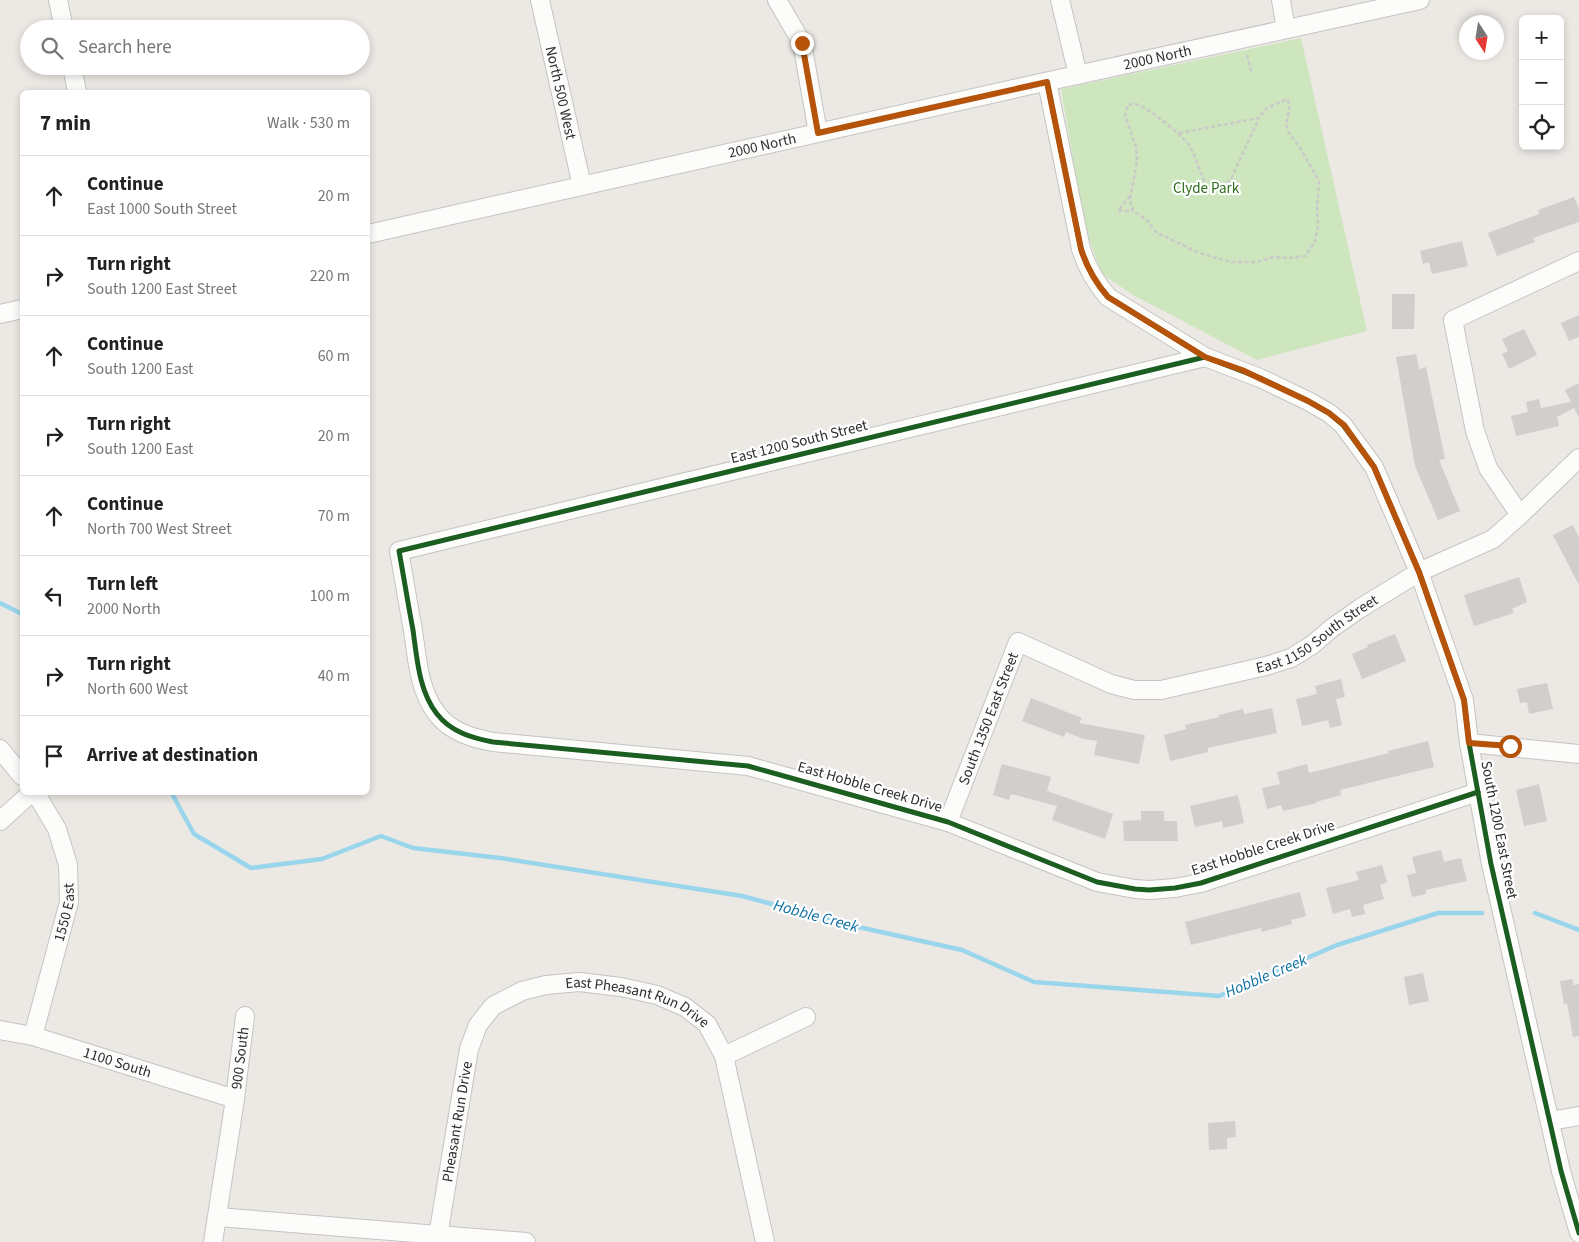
<!DOCTYPE html>
<html lang="en">
<head>
<meta charset="utf-8">
<style>
	:root { --surface:#fff; --page:#f6f6f6; --text:#222; --muted:#767676; --line:#e0e0e0 }
	body { margin:0; font-family:"Source Sans 3",sans-serif; background:var(--page); color:var(--text) }
	.controls { position:absolute; right:15px; top:15px; display:grid; overflow:hidden; border-radius:8px; box-shadow:0 2px 8px #0003 }
	.controls button { width:45px; height:45px; display:grid; place-items:center; padding:0; border:0; border-bottom:1px solid var(--line); background:var(--surface); color:var(--text); font:25px sans-serif }
	.compass { position:absolute; left:1459px; top:15px; width:45px; height:45px; border-radius:50%; background:var(--surface); box-shadow:0 2px 8px #0003; rotate:168deg }
	.stop { position:absolute; width:15px; height:15px; margin:-11px; border:4px solid #b45309; border-radius:50%; background:#fff }
	.stop.end { background:#b45309; border-color:#fff; box-shadow:0 1px 5px #0008 }
	.list { margin:0; padding:0; list-style:none }
	h2 { display:flex; justify-content:space-between; align-items:center; height:65px; margin:0; padding:0 20px; font-size:21px }
	h2 small { font-size:16px; font-weight:400; color:var(--muted) }
	.list li { display:grid; grid-template-columns:32px 1fr auto; gap:15px; align-items:center; box-sizing:border-box; height:80px; padding:0 20px; border-top:1px solid var(--line) }
	.list b { display:block; font-size:19px; white-space:nowrap }
	.list p { margin:0; font-size:16px; white-space:nowrap; color:var(--muted) }
	.list em { font-size:16px; font-style:normal; color:var(--muted) }
	.icon { flex:none; width:28px; height:28px; fill:none; stroke:currentColor; stroke-width:2; stroke-linecap:round; stroke-linejoin:round }
	.map { position:relative; flex:none; width:1579px; height:1242px; overflow:hidden }
	.search { position:absolute; background:var(--surface); box-shadow:0 2px 8px #0003; left:20px; top:20px; width:350px; height:55px; display:flex; align-items:center; gap:12px; box-sizing:border-box; padding:0 18px; border-radius:28px; color:var(--muted); font-size:19px }
	.panel { position:absolute; background:var(--surface); box-shadow:0 2px 8px #0003; left:20px; top:90px; width:350px; height:705px; border-radius:8px }
	.map>svg:first-child { display:block }
	.green { fill:#cee6be }
	.lines { fill:none; stroke-linecap:round; stroke-linejoin:round }
	.stream { stroke:#99d6ec; stroke-width:4.5 }
	.building { fill:#d1cecb }
	.minor-casing { stroke:#c5c4c5; stroke-width:20 }
	.path { stroke:#c9c9c8; stroke-width:2.5; stroke-dasharray:4 2.5; stroke-linecap:butt }
	.minor { stroke:#fcfcfb; stroke-width:18 }
	.cycleway-casing { stroke:#fff; stroke-width:8 }
	.cycleway { stroke:#1b5e20; stroke-width:5 }
	.route { stroke:#b45309; stroke-width:6 }
	.labels { text-anchor:middle; dominant-baseline:central; stroke-width:4.5; stroke-linejoin:round; paint-order:stroke }
	.street-label { font-size:15px; fill:#2e2e2e; stroke:#fff }
	.park-label { font-size:15px; fill:#2c6e1b; stroke:#fff }
	.water-label { font-size:16px; font-style:italic; fill:#0d6fa3; stroke:#fff }
</style>
</head>
<body>
<div class="map">
<svg width="1579" height="1242" viewBox="0 0 1579 1242">
	<rect width="100%" height="100%" fill="#ece8e4"/>
	<path class="green" d="M1301,38L1367,331L1257,360L1133,295L1102,274L1085,229L1061,89Z"/>
	<g class="lines">
		<g class="stream">
			<path d="M0,603L22,614"/>
			<path d="M171,792L194,834L251,868L322,859L381,836L413,848L500,858L742,896L854,926L962,950L1034,982L1219,996L1337,945L1438,913H1482"/>
			<path d="M1535,913L1579,930"/>
		</g>
	</g>
	<g class="building">
		<path d="M1574,197L1579,209V222L1533,238L1535,242L1497,256L1488,233L1539,214L1538,210Z"/>
		<path d="M1462,241L1468,266L1432,274L1429,262L1423,264L1420,251Z"/>
		<path d="M1392,294H1415L1414,329H1392Z"/>
		<path d="M1579,315V337L1569,341L1561,323Z"/>
		<path d="M1524,329L1537,355L1509,369L1502,354L1508,351L1502,339Z"/>
		<path d="M1416,354L1419,369L1426,367L1434,406L1445,459L1439,460L1460,511L1438,520L1415,466L1396,357Z"/>
		<path d="M1579,383V418L1574,408L1557,417L1559,426L1516,436L1511,416L1528,412L1526,402L1539,399L1541,408L1571,402L1565,390Z"/>
		<path d="M1573,525L1579,537V585L1553,535Z"/>
		<path d="M1519,577L1527,602L1512,609L1514,613L1474,626L1464,595Z"/>
		<path d="M1395,634L1406,661L1362,679L1352,654L1368,647L1367,645Z"/>
		<path d="M1341,679L1345,697L1336,699L1342,725L1330,728L1328,720L1302,726L1296,699L1317,694L1315,686Z"/>
		<path d="M1547,683L1553,709L1529,714L1527,702L1520,703L1517,689Z"/>
		<path d="M1031,698L1082,718L1079,723L1145,735L1139,764L1094,755L1097,741L1084,739L1066,732L1064,737L1022,721Z"/>
		<path d="M1272,708L1277,733L1208,748V752L1170,761L1164,735L1186,729L1185,725L1219,717V715L1243,709L1244,714Z"/>
		<path d="M1428,741L1434,767L1340,790L1341,795L1316,802L1317,803L1283,811L1281,805L1267,809L1262,788L1280,784L1277,772L1307,764L1309,773L1389,753L1388,751Z"/>
		<path d="M1002,764L1051,777L1047,791L1113,814L1105,839L1052,820L1057,806L1011,794L1009,800L993,795Z"/>
		<path d="M1539,784L1547,821L1524,826L1516,790Z"/>
		<path d="M1238,795L1244,823L1223,828L1222,821L1195,827L1190,806Z"/>
		<path d="M1141,811H1164V821H1177L1178,841H1124L1123,821L1141,820Z"/>
		<path d="M1441,850L1444,862L1461,858L1467,881L1426,890V894L1412,897L1407,875L1416,873L1412,857Z"/>
		<path d="M1382,865L1387,882L1380,885L1384,899L1363,905L1365,914L1352,917L1350,909L1333,914L1326,888L1359,880L1356,872Z"/>
		<path d="M1300,892L1306,916L1291,920L1292,924L1262,932L1261,928L1191,945L1185,922Z"/>
		<path d="M1423,973L1429,1001L1409,1005L1404,977Z"/>
		<path d="M1572,979L1574,985L1579,984V1036L1573,1037L1567,1003L1564,1004L1560,981Z"/>
		<path d="M1235,1121L1236,1137L1227,1138V1149L1209,1150L1208,1123Z"/>
	</g>
	<g class="lines">
		<g class="minor-casing">
			<g id="minor">
				<path d="M58,0L64,29"/>
				<path id="s1" d="M540,0L582,186"/>
				<path d="M777,0L802,43L818,133"/>
				<path d="M1060,0L1078,75"/>
				<path d="M1281,0L1286,29"/>
				<path d="M72,66L77,92"/>
				<path d="M1047,82L1081,249C1087,268 1095,282 1108,297L1205,357L1260,378L1308,401L1329,413L1343,425L1374,467L1419,572L1464,700L1469,743L1491,864L1561,1171L1579,1233"/>
				<path id="s2" d="M368,234L1031,85L1420,0"/>
				<path d="M0,314L22,309"/>
				<path d="M1205,357L399,551C404,578 408,604 413,630C417,659 419,691 437,714C451,732 472,738 493,742L748,766L948,822L1097,882L1135,889L1149,890L1175,888L1201,883L1478,792"/>
				<path d="M1520,515L1488,468L1475,431L1453,320L1579,261"/>
				<path d="M1469,743L1579,754"/>
				<path d="M0,749L22,776"/>
				<path d="M0,821L32,792"/>
				<path id="s3" d="M948,822L1018,642L1111,684L1134,690H1161L1266,666L1291,658L1312,645L1332,628L1359,609L1419,572L1493,539L1520,515L1579,458"/>
				<path id="s4" d="M0,1030L33,1036L235,1099"/>
				<path id="s5" d="M33,1036L69,902L68,865L57,829L35,792"/>
				<path d="M724,1056L806,1017"/>
				<path d="M1550,1121L1579,1116"/>
				<path d="M218,1217L526,1242"/>
				<path id="s6" d="M213,1242L235,1099L245,1016"/>
				<path id="s7" d="M437,1242L469,1049L478,1025L493,1006L522,991L546,985L579,982L621,987L657,995L685,1007L707,1024L724,1056L765,1242"/>
			</g>
		</g>
		<g class="path">
			<path d="M1247,55L1252,73"/>
			<path d="M1179,133L1259,118L1267,108L1287,99L1290,105L1286,125L1289,133L1299,146L1319,181L1317,208L1318,226L1315,242L1305,256L1289,258L1273,257L1257,262H1231L1199,253L1156,232L1146,219L1133,211L1130,201L1137,161L1136,147L1125,115L1128,105C1130,105 1133,103 1135,104C1146,105 1184,137 1190,146C1197,160 1200,175 1209,189H1220L1231,179L1259,118"/>
			<path d="M1130,196L1118,211H1133"/>
		</g>
		<use href="#minor" class="minor"/>
		<g class="cycleway-casing">
			<g id="cycleway">
				<path d="M1047,82L1081,249C1087,268 1095,282 1108,297L1205,357L1260,378L1308,401L1329,413L1343,425L1374,467L1419,572L1464,700L1469,743L1491,864L1561,1171L1579,1233"/>
				<path d="M1205,357L399,551C404,578 408,604 413,630C417,659 419,691 437,714C451,732 472,738 493,742L748,766L948,822L1097,882L1135,889L1149,890L1175,888L1201,883L1478,792"/>
			</g>
		</g>
		<use href="#cycleway" class="cycleway"/>
	</g>
	<g class="lines">
		<path class="route" d="M802,43L818,133L1047,82L1081,249C1087,268 1095,282 1108,297L1205,357L1242,370L1308,401L1329,413L1344,425L1374,467L1419,572L1464,700L1469,743L1510,746"/>
	</g>
	<g class="labels">
		<g class="street-label">
			<text stroke="none"><textPath href="#s2" startOffset="809">2000 North</textPath></text>
			<text stroke="none"><textPath href="#s1" startOffset="95">North 500 West</textPath></text>
			<text stroke="none"><textPath href="#s2" startOffset="404">2000 North</textPath></text>
			<text transform="translate(799 442) rotate(-14)">East 1200 South Street</text>
			<text stroke="none"><textPath href="#s3" startOffset="514">East 1150 South Street</textPath></text>
			<text stroke="none"><textPath href="#s3" startOffset="111">South 1350 East Street</textPath></text>
			<text transform="translate(870 787) rotate(16)">East Hobble Creek Drive</text>
			<text transform="translate(1499 830) rotate(79)">South 1200 East Street</text>
			<text transform="translate(1263 848) rotate(-18)">East Hobble Creek Drive</text>
			<text stroke="none"><textPath href="#s5" startOffset="128">1550 East</textPath></text>
			<text stroke="none"><textPath href="#s7" startOffset="398">East Pheasant Run Drive</textPath></text>
			<text stroke="none"><textPath href="#s6" startOffset="186">900 South</textPath></text>
			<text stroke="none"><textPath href="#s4" startOffset="122">1100 South</textPath></text>
			<text stroke="none"><textPath href="#s7" startOffset="122">Pheasant Run Drive</textPath></text>
		</g>
		<g class="park-label">
			<text x="1206" y="188">Clyde Park</text>
		</g>
		<g class="water-label">
			<text transform="translate(816 916) rotate(15)">Hobble Creek</text>
			<text transform="translate(1266 976) rotate(-23)">Hobble Creek</text>
		</g>
	</g>
</svg>
<div class="controls">
<button>+</button>
<button>−</button>
<button><svg class="icon" aria-label="locate" viewBox="0 0 24 24"><circle cx="12" cy="12" r="6"/><path d="M12 2v4M12 18v4M2 12h4M18 12h4"/></svg></button>
</div>
<svg class="compass" viewBox="-18 -18 36 36"><path d="M0-13l5 13h-10z" fill="#e53935"/><path d="M0 13l5-13h-10z" fill="#767676"/></svg>
<div class="stop" style="left:1510px;top:746px"></div>
<div class="stop end" style="left:802px;top:43px"></div>
<div class="search"><svg class="icon" aria-label="search" viewBox="0 0 24 24"><circle cx="10" cy="10" r="6"/><path d="M15 15l6 6"/></svg>Search here</div>
<section class="panel">
<h2>7 min<small>Walk · 530 m</small></h2>
<ul class="list">
<li><svg class="icon" aria-label="ahead" viewBox="0 0 24 24"><path d="M12 20V5M6 11l6-6 6 6"/></svg><div><b>Continue</b><p>East 1000 South Street</p></div><em>20 m</em></li>
<li><svg class="icon" aria-label="right" viewBox="0 0 24 24"><path d="M7 20v-9h11M14 6l5 5-5 5"/></svg><div><b>Turn right</b><p>South 1200 East Street</p></div><em>220 m</em></li>
<li><svg class="icon" aria-label="ahead" viewBox="0 0 24 24"><path d="M12 20V5M6 11l6-6 6 6"/></svg><div><b>Continue</b><p>South 1200 East</p></div><em>60 m</em></li>
<li><svg class="icon" aria-label="right" viewBox="0 0 24 24"><path d="M7 20v-9h11M14 6l5 5-5 5"/></svg><div><b>Turn right</b><p>South 1200 East</p></div><em>20 m</em></li>
<li><svg class="icon" aria-label="ahead" viewBox="0 0 24 24"><path d="M12 20V5M6 11l6-6 6 6"/></svg><div><b>Continue</b><p>North 700 West Street</p></div><em>70 m</em></li>
<li><svg class="icon" aria-label="left" viewBox="0 0 24 24"><path d="M17 20v-9H6M10 6l-5 5 5 5"/></svg><div><b>Turn left</b><p>2000 North</p></div><em>100 m</em></li>
<li><svg class="icon" aria-label="right" viewBox="0 0 24 24"><path d="M7 20v-9h11M14 6l5 5-5 5"/></svg><div><b>Turn right</b><p>North 600 West</p></div><em>40 m</em></li>
<li><svg class="icon" aria-label="arrive" viewBox="0 0 24 24"><path d="M6 21V4h12l-3 4 3 4H6"/></svg><div><b>Arrive at destination</b></div></li>
</ul>
</section>
</div>
</body>
</html>
